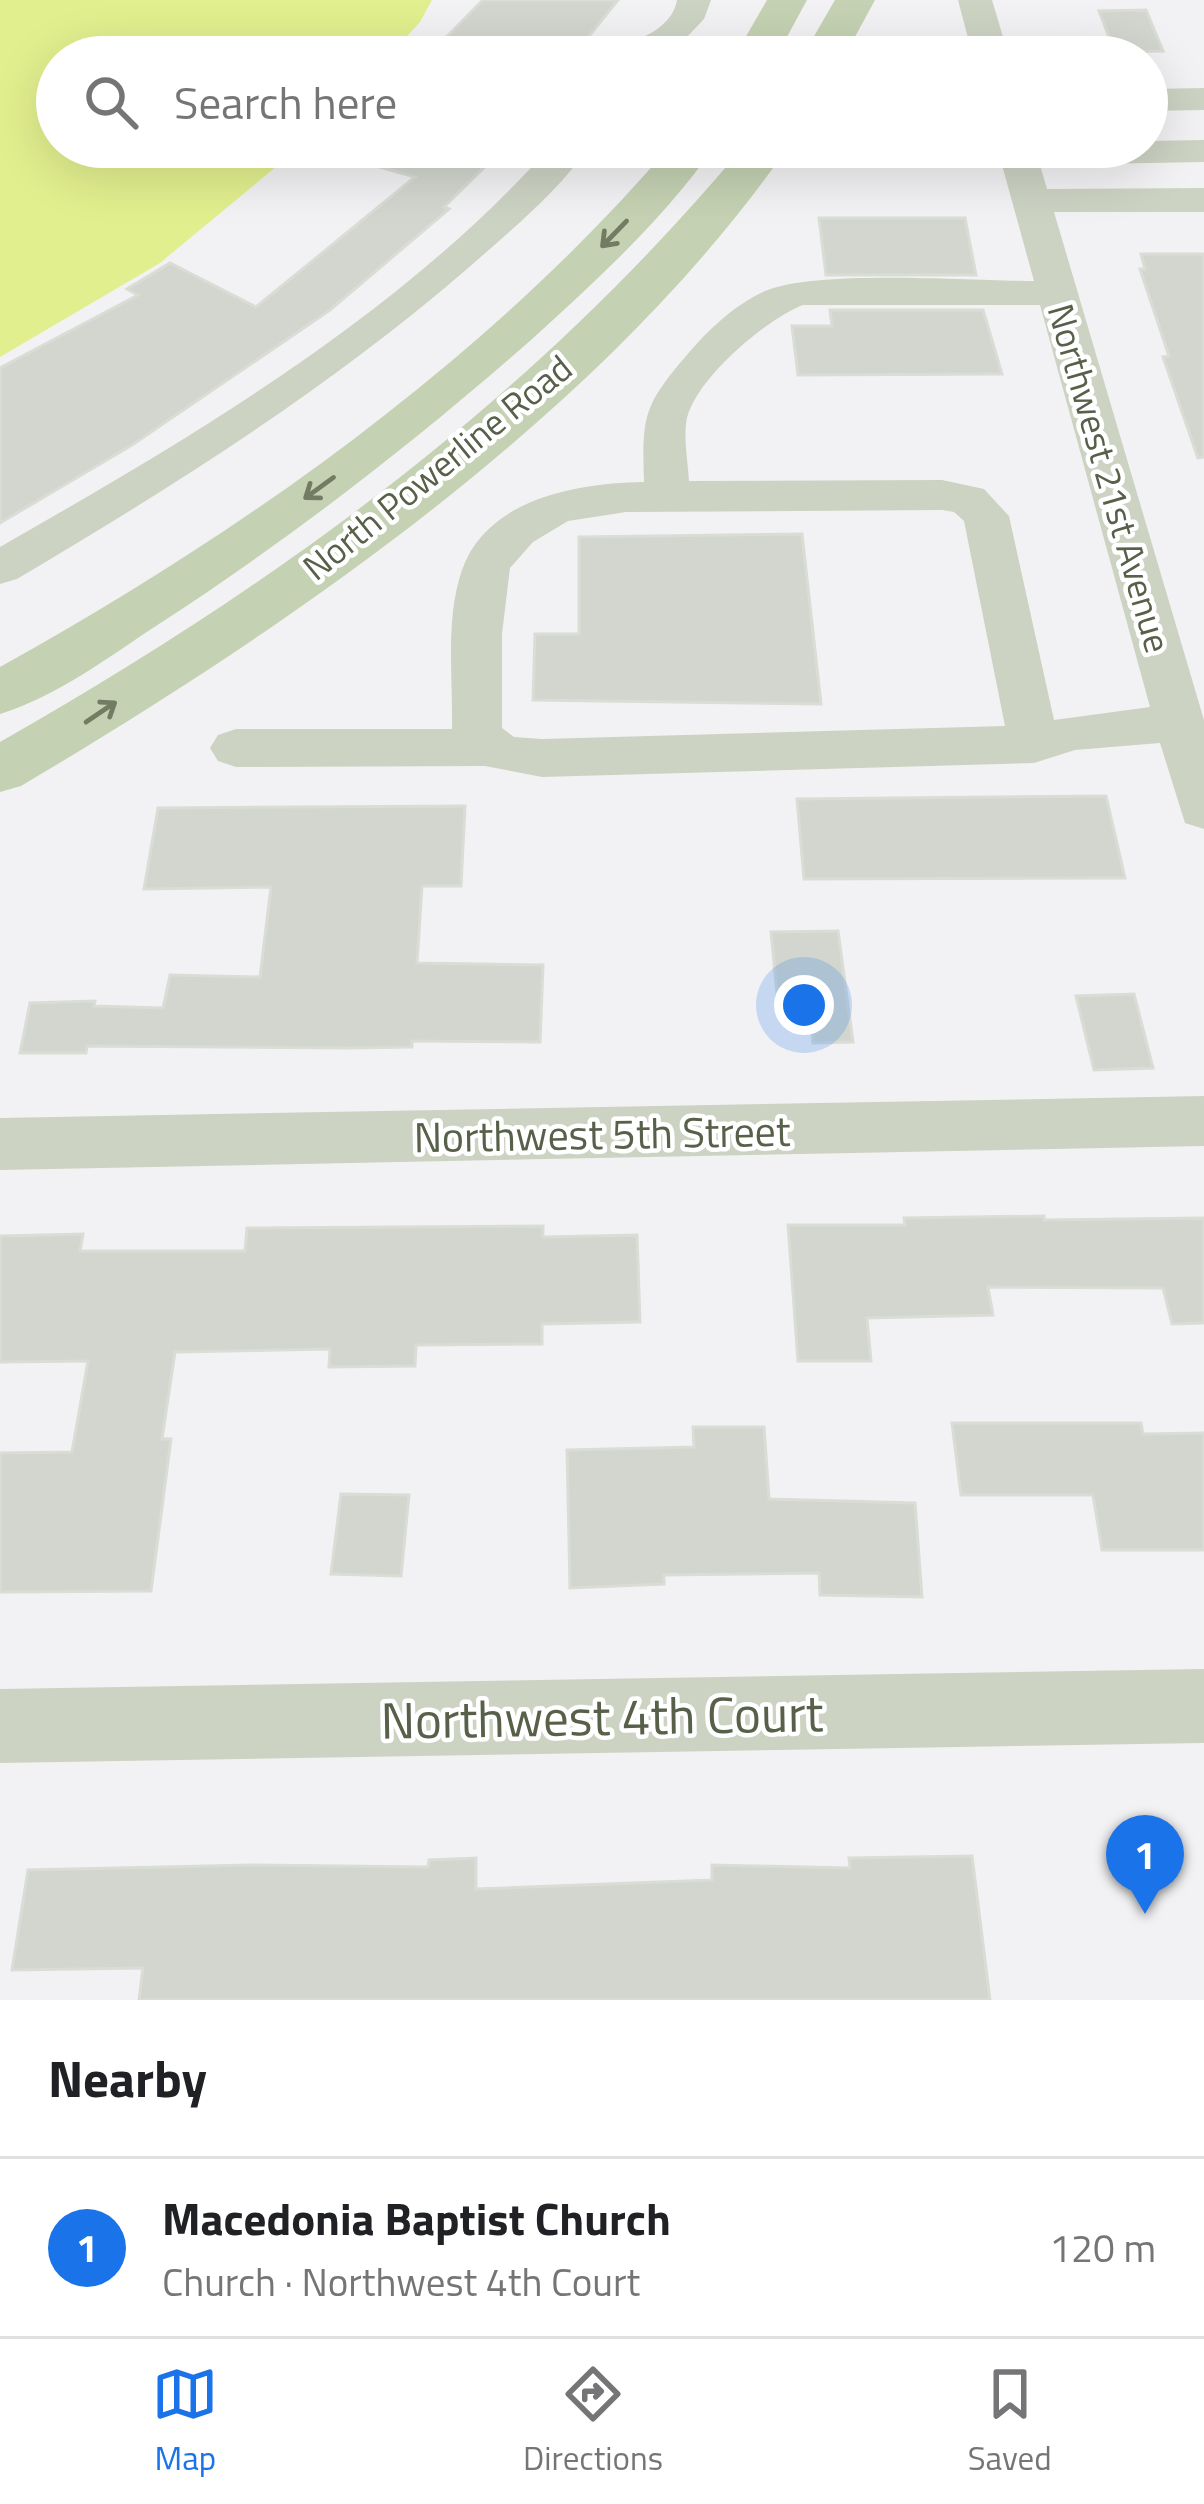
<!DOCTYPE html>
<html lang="en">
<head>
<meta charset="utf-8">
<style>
	:root { --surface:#fff; --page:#f6f6f6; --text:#202124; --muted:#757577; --line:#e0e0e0; --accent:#1a73e8 }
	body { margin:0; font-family:"Titillium Web",sans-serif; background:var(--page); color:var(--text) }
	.you { position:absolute; left:804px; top:1005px; width:42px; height:42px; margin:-30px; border:9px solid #fff; border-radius:50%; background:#1a73e8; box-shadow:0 0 0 18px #1a73e833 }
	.badge { display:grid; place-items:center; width:78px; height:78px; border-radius:50%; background:var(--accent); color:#fff; font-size:39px; font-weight:700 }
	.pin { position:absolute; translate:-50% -99px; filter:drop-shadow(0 3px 6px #0008) }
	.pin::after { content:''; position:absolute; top:63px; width:42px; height:36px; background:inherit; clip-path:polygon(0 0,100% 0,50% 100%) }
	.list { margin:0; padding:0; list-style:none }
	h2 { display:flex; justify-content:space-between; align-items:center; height:156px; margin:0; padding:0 48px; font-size:51px }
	h2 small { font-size:39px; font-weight:400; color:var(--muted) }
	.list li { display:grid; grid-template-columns:78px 1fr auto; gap:36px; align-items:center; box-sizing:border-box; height:180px; padding:0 48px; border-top:3px solid var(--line) }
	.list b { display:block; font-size:45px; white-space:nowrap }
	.list p { margin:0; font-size:39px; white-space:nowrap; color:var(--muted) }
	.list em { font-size:39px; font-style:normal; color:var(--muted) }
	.icon { flex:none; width:66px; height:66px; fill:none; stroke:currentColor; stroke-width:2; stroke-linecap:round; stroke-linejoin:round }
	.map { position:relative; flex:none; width:1204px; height:2000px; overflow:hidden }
	.search { position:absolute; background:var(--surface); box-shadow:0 12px 48px #0002; left:36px; right:36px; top:36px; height:132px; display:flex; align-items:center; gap:30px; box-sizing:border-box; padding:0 42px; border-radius:66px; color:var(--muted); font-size:45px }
	.sheet { height:336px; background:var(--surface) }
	nav { display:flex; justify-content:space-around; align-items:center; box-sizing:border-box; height:168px; border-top:3px solid var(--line); background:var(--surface); font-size:33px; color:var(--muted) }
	nav a { display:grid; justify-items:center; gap:6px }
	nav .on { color:var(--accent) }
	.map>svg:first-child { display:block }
	.water { fill:#e2ef8e }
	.building { fill:#d2d6ce; stroke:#d9ddd6; stroke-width:3 }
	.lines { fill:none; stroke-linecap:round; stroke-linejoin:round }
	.minor { fill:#cdd3c3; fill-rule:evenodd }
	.major { fill:#c4d1b2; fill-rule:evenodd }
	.oneway { stroke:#727c63 }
	.labels { text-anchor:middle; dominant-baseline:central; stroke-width:9; stroke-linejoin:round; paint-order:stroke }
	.far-street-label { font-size:36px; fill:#576049; stroke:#fff }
	.street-label { font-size:42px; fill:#576049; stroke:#fff }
	.near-street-label { font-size:51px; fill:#576049; stroke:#fff }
</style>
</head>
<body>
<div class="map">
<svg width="1204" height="2000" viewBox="0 0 1204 2000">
	<rect width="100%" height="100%" fill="#f2f2f4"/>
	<path class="water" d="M0,0H432L420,22L388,57H57V147H300L160,263L0,357Z"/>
	<g class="building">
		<path d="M483,0H618L572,57H427Z"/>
		<path d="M1146,10L1163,51L1115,52L1099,11Z"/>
		<path d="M349,147H505L444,207L449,209L330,310L132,445L0,523V368L138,295L127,289L170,263L256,307L415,177L347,158Z"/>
		<path d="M819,218H965L976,275H826Z"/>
		<path d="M1141,254H1204V457L1198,458L1163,357L1169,356L1140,269H1145Z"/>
		<path d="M830,310H983L1002,374L798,375L792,326H832Z"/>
		<path d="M802,534L821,704L533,700L535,634H579V537Z"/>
		<path d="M1106,796L1125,878L804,879L797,799Z"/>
		<path d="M465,806L461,886H422L417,963L543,965L540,1042L412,1041V1047L347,1048L87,1046L86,1053H20L30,1003L95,1001L94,1006L163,1008L170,975L260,977L271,887L144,889L158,808Z"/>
		<path d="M838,931L853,1042L813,1043L810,1013L779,1014L771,932Z"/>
		<path d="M1134,994L1153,1068L1094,1070L1076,996Z"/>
		<path d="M1044,1216V1220L1204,1218V1323L1172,1324L1163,1288L988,1287L993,1315L867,1318L871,1361H798L788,1225H905L904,1218Z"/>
		<path d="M543,1226V1237L637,1235L640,1322L542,1324V1344L416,1345L415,1366L329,1367L330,1349L175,1352L162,1439H171L151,1591L0,1592V1453L72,1452L88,1361L0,1362V1236L83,1234L80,1251H245L247,1228Z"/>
		<path d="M952,1423H1141L1143,1434L1204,1433V1550H1102L1093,1495H961Z"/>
		<path d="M693,1427H764L769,1499L915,1503L922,1597L820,1595L819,1573L664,1575V1584L570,1588L567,1450L694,1447Z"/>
		<path d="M341,1494L409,1495L401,1576L331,1574Z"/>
		<path d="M972,1856L990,2000H139L143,1968L12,1970L28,1870L251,1865L428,1867L429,1860L476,1858V1889L712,1880V1865L850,1868L849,1858Z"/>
	</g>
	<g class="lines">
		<g class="minor">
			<path d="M677,0H711L704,19L669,56L631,55L625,48L631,41C650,36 673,23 677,0Z"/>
			<path d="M958,0H992L1009,57H973Z"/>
			<path d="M1204,88V110L1147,111V89Z"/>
			<path d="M1204,140V162L1040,165L1047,189L1204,188V212H1054L1204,720V829L1185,823L1160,743L1075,750L1034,763L542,777L485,766L236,767L218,761L210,748L218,735L236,729H452C453,678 445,619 462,570C487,498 578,483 644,482C642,417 643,406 686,356C708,330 734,305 765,291C817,269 970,281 1034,281L997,147H1147V141ZM803,305H1040L1150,707L1054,720L1009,516L984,489L942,480L689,481C688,463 684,442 686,424C690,383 766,319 803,305ZM942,510L954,512L964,521L1005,726L542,739L514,737L502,728V634L510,568L533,542L568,521L626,512Z"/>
			<path d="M550,147H589C556,194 509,232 467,269C328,389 174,486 17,579L0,584V547C194,436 399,316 550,147Z"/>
			<path d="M1204,1096V1146L0,1170V1118Z"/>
			<path d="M1204,1669V1743L0,1763V1689Z"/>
		</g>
		<g class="major">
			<path d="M767,0H807L776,57H734Z"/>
			<path d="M835,0H875L844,57H802Z"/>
			<path d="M669,147H714C664,219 596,281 531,340C414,443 290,539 159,624C110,656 56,697 0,714V667C241,534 490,357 669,147Z"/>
			<path d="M743,147H788C605,411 294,624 21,786L0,792V742C283,581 533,398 743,147Z"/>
		</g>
	</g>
	<defs><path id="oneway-shaft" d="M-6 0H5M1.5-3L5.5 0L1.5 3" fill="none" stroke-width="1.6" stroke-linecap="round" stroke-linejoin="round" transform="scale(3)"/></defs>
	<g class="oneway">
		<use href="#oneway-shaft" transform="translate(614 234) rotate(134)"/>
		<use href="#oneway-shaft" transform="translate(319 488) rotate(144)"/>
		<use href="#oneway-shaft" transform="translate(101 712) rotate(-34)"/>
	</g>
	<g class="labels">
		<g class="far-street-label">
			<text transform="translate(437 467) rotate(-39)">North Powerline Road</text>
			<text transform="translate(1110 478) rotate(74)">Northwest 21st Avenue</text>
		</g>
		<g class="street-label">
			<text transform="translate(602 1133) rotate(-1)">Northwest 5th Street</text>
		</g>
		<g class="near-street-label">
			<text transform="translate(602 1716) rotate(-1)">Northwest 4th Court</text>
		</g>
	</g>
</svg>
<div class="you"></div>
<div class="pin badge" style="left:1145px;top:1914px">1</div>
<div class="search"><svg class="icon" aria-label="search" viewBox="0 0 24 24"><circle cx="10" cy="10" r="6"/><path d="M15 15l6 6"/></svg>Search here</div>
</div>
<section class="sheet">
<h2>Nearby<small></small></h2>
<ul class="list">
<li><span class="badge">1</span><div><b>Macedonia Baptist Church</b><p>Church · Northwest 4th Court</p></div><em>120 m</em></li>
</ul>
</section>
<nav>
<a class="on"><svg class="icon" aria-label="map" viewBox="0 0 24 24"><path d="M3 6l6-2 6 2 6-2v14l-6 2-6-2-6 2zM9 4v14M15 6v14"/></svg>Map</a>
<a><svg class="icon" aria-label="directions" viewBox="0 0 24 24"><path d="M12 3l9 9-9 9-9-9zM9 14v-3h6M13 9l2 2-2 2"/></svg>Directions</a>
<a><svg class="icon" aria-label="saved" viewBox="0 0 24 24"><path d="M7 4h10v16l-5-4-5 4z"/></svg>Saved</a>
</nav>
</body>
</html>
